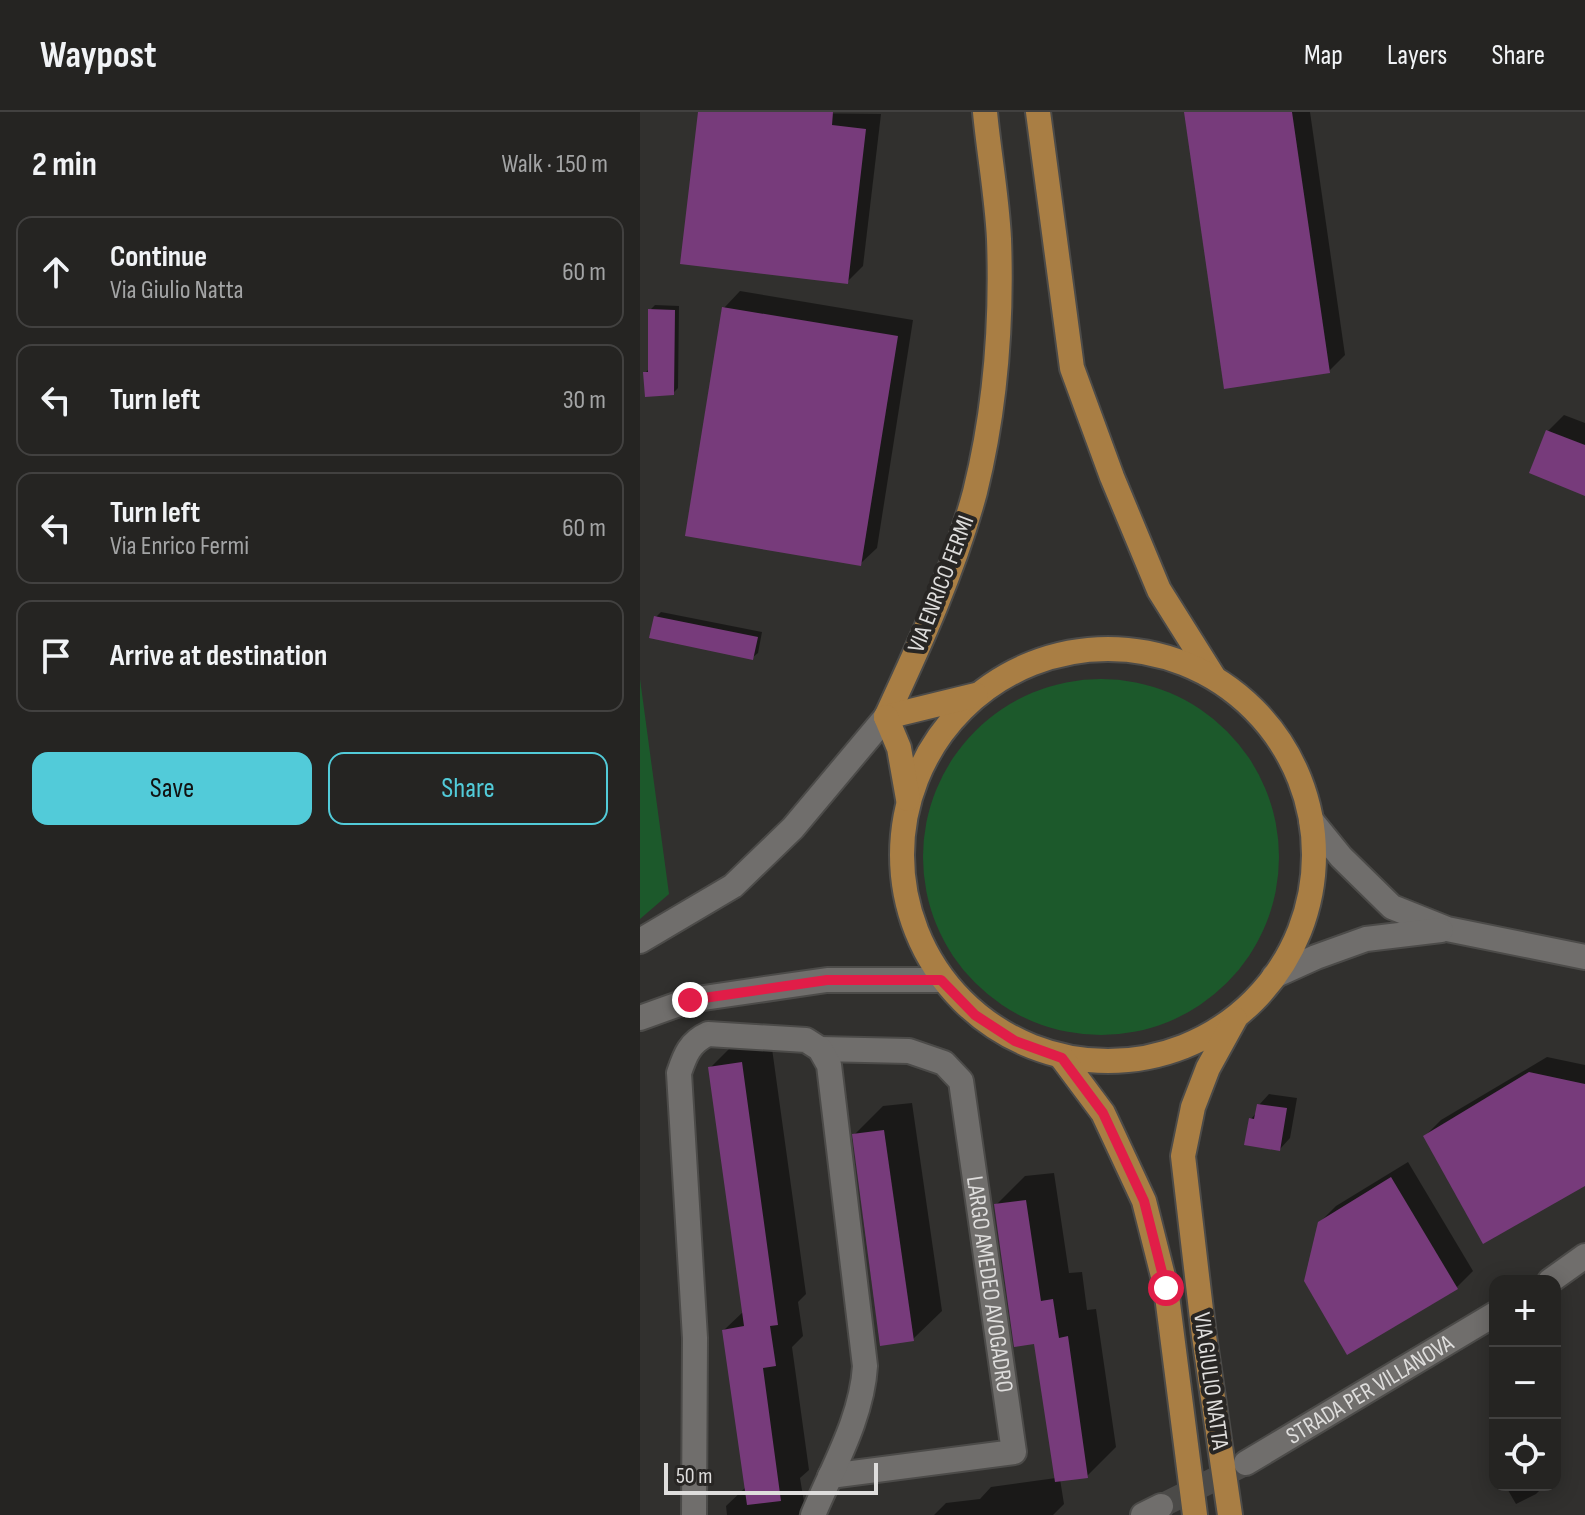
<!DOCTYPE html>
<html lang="en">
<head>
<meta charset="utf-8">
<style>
	:root { --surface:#252422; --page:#2d2c2a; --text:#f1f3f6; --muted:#a3a4a5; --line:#424140; --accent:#52cbd9 }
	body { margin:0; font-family:"Sofia Sans Condensed",sans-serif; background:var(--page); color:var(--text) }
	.controls { position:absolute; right:24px; bottom:24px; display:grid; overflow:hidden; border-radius:16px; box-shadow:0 4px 20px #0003 }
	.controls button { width:72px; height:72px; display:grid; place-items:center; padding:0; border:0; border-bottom:2px solid var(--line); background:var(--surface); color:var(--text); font:40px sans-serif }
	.scale { position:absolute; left:24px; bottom:20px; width:214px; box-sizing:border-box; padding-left:8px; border:4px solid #dedddc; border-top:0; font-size:22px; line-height:28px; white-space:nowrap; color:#dedddc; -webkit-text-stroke:6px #282624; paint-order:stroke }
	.stop { position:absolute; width:24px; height:24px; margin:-18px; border:6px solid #e11d48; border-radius:50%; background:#fff }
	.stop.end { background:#e11d48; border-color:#fff; box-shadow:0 2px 8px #0008 }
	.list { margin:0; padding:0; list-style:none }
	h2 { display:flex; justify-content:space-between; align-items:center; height:104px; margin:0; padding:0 32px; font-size:34px }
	h2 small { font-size:26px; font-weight:400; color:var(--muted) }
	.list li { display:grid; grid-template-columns:52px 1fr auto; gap:24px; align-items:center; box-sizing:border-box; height:112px; margin:0 16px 16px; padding:0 16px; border:2px solid var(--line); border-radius:16px }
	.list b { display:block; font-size:30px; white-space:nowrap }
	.list p { margin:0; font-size:26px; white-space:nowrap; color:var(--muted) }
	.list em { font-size:26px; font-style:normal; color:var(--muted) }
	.actions { display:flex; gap:16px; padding:24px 32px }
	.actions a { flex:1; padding:18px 0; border:2px solid var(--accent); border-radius:16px; text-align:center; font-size:28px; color:var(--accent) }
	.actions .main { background:var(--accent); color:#111 }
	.icon { flex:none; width:44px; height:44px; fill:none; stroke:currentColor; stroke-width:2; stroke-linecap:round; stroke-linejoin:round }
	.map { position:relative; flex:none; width:945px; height:1403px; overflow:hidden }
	header { display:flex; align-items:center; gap:48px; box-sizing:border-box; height:112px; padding:0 40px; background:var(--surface); border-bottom:2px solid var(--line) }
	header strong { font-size:38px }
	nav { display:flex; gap:44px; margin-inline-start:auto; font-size:28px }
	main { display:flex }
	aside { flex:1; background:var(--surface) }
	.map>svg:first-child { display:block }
	.green { fill:#1c592b }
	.shadow { fill:#0007 }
	.building { fill:#773b7b }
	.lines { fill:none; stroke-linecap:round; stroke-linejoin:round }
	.minor-tunnel { stroke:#4b4a48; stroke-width:24; stroke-dasharray:24 12; stroke-linecap:butt }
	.minor-casing { stroke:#4c4b49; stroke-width:28 }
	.major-casing { stroke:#4c4b49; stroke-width:28 }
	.minor { stroke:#706e6c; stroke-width:24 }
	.major { stroke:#a97e44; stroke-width:24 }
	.route { stroke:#e11d48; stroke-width:10 }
	.labels { text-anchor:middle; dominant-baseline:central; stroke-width:8; stroke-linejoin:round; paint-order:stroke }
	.street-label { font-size:24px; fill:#dedddc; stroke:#282624 }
</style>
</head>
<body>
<header>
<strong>Waypost</strong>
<nav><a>Map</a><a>Layers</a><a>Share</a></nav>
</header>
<main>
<aside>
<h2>2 min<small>Walk · 150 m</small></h2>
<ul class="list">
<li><svg class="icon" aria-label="ahead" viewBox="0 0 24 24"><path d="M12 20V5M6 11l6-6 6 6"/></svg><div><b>Continue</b><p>Via Giulio Natta</p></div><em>60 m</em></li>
<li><svg class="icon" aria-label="left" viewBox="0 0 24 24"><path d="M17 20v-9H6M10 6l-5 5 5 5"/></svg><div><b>Turn left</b></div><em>30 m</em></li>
<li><svg class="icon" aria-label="left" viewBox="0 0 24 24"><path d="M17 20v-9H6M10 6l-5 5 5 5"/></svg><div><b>Turn left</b><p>Via Enrico Fermi</p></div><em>60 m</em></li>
<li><svg class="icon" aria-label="arrive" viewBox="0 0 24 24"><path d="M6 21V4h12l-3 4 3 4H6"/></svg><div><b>Arrive at destination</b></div></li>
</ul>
<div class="actions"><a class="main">Save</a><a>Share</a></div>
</aside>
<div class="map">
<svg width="945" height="1403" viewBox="0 0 945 1403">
	<rect width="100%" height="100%" fill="#31302e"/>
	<g class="green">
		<circle cx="461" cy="745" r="178"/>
		<path d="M0,567L29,782L0,807Z"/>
	</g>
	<g class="shadow">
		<path d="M60,0L241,2L223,154L207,170Z"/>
		<path d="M546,0H670L705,243L689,259Z"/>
		<path d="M100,179L273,208L237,436L220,452L84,196Z"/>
		<path d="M15,193L39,194L38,276L33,281L5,261L10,256V198Z"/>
		<path d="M924,303L945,311V381L908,319Z"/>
		<path d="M21,500L122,520L118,541L113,545L16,505Z"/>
		<path d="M130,922L166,1182L158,1190L163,1224L152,1235L169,1358L160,1366L165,1396L158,1403H87L86,1394L106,1375L84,1218L104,1199L70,956L99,927Z"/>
		<path d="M907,945L945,953V1071L785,1024L801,1008Z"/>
		<path d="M629,982L657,986L650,1026L640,1037L611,1007L617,1000L619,993Z"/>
		<path d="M272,991L302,1199L273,1227L214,1023L243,994Z"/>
		<path d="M768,1050L833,1159L817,1175L679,1111L696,1094Z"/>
		<path d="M414,1061L429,1161L442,1160L447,1198L456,1197L476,1335L447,1364L420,1367L424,1392L413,1403H294L306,1391L340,1387L351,1375L416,1366L396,1230L356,1093L385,1064Z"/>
		<path d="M865,1373H905L896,1382L876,1392Z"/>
	</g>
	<g class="building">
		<path d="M58,0H193L192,13L226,17L208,172L40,152Z"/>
		<path d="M544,0H652L690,261L584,277Z"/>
		<path d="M82,195L258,224L221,454L45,424Z"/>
		<path d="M8,197L35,198L34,283L5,285L3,260H8Z"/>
		<path d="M906,318L945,333V384L889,361Z"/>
		<path d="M14,504L118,525L113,548L9,526Z"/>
		<path d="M102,950L138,1213L130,1214L136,1254L123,1256L141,1389L107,1393L82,1218L104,1214L68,955Z"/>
		<path d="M889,960L945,972V1074L843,1132L783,1024Z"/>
		<path d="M617,992L647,996L640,1039L604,1033L609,1006L614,1007Z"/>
		<path d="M244,1018L274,1229L240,1234L212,1022Z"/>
		<path d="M751,1065L818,1177L707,1243L664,1169L678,1110Z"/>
		<path d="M386,1088L401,1189L413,1187L419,1226L428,1224L448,1366L415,1370L394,1232L374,1235L354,1092Z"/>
	</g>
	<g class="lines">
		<path class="minor-tunnel" d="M521,1394L601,1354"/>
		<g class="minor-casing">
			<g id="minor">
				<path d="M671,708L701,745L752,795L807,817L945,845"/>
				<path d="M0,829L93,774L153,716L246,605"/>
				<path d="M634,864L676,845L726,827L801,818"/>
				<path d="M0,906L50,888L187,868H301"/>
				<path id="s1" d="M180,937L269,939L304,951L321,969L374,1340L190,1364"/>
				<path d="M910,1169L945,1144"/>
				<path id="s2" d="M606,1351L855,1202"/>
				<path d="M54,1403L55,1226L39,961C45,943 50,930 68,922L166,928L180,937L189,953L225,1254C222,1306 193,1355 173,1403"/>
				<path d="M503,1403L521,1394"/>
			</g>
		</g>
		<g class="major-casing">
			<g id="major">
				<path d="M398,0L432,256L472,365L519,478L573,564"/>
				<circle cx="468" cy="743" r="206"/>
				<path d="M246,605C280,532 314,458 335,380C355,299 362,210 359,127C357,85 349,42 345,0"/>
				<path d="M246,605L336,583"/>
				<path d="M246,605L259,636L268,687"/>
				<path d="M422,946L463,1001L504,1089L526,1176L555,1403"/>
				<path d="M590,1403L564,1224L543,1044L553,995L568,956L595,907"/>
			</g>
		</g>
		<use href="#minor" class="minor"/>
		<use href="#major" class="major"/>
	</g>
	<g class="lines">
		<path class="route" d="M50,888L187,868H301L335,903L375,929L422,946L463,1001L504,1089L526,1176"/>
	</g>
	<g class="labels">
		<g class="street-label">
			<text transform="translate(301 472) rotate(-69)">VIA ENRICO FERMI</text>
			<text stroke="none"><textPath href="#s1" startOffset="356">LARGO AMEDEO AVOGADRO</textPath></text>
			<text transform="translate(571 1269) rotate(82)">VIA GIULIO NATTA</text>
			<text stroke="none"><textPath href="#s2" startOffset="144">STRADA PER VILLANOVA</textPath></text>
		</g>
	</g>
</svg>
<div class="controls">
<button>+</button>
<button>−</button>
<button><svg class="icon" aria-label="locate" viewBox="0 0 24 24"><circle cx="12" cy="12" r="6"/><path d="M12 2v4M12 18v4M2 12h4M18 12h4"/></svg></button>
</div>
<div class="scale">50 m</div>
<div class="stop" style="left:526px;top:1176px"></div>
<div class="stop end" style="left:50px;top:888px"></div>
</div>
</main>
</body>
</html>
